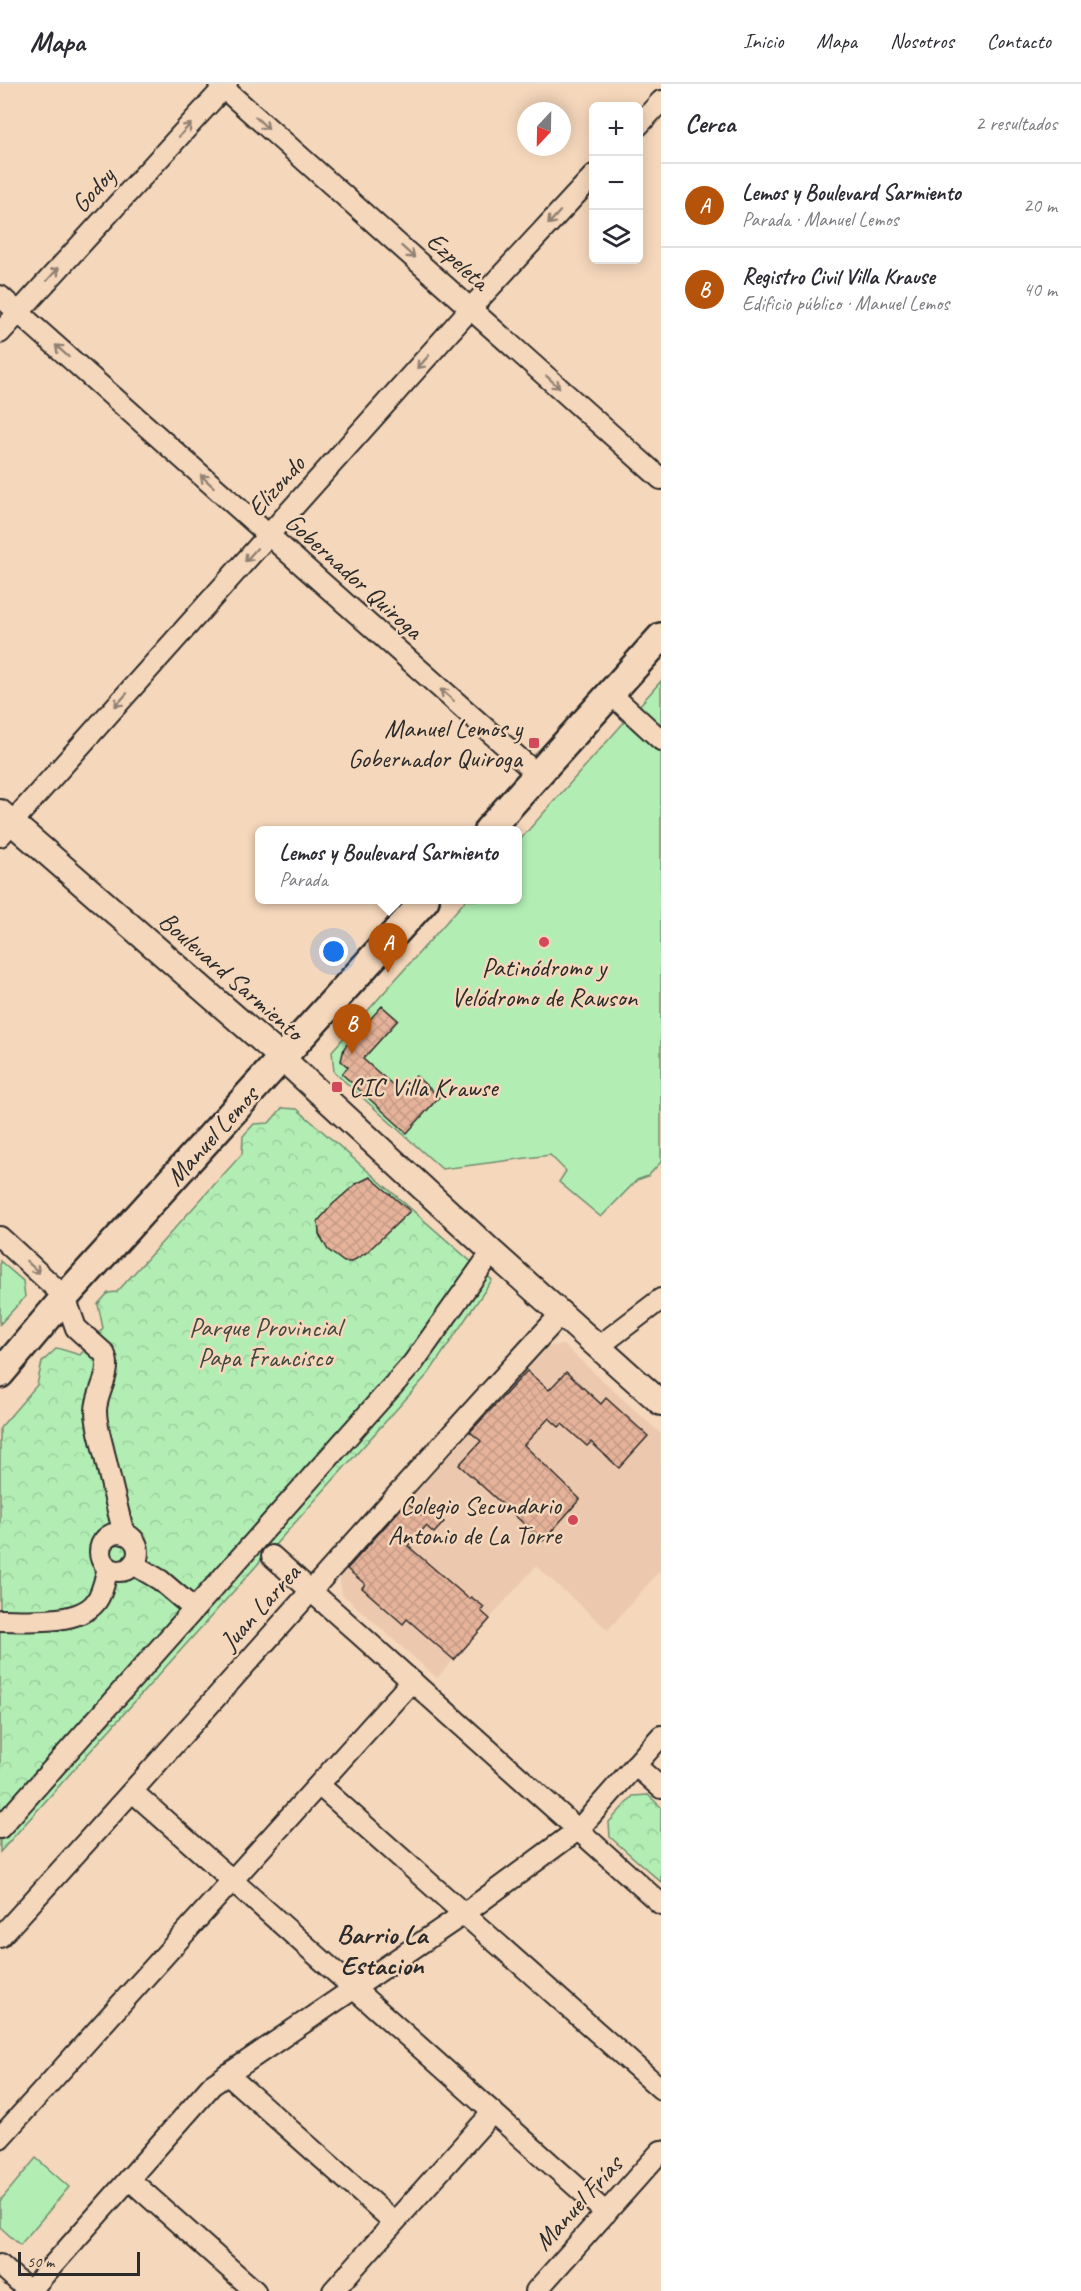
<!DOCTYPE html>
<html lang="es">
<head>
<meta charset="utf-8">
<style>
	:root { --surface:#fff; --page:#f2f2f3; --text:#2b2b33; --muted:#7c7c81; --line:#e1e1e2; --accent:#b45309 }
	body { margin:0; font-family:Caveat,sans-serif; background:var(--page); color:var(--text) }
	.controls { position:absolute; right:18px; top:18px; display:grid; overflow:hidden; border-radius:9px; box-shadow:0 3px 15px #0003 }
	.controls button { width:54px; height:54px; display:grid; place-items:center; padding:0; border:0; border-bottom:2px solid var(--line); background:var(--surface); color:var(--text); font:30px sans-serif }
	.compass { position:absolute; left:517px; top:18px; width:54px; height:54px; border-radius:50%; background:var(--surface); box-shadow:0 3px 15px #0003; rotate:202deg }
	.scale { position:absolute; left:18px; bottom:15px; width:122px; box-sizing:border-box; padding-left:6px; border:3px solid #2b2b2b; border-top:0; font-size:16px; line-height:21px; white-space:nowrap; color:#2b2b2b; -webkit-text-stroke:4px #f5d7bb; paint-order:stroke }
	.you { position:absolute; left:334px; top:868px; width:21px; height:21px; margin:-15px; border:4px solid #fff; border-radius:50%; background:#1a73e8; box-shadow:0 0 0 9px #1a73e833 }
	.badge { display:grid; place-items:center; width:39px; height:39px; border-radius:50%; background:var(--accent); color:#fff; font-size:20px; font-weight:700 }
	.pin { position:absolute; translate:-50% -50px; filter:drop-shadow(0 2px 3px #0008) }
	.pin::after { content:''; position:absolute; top:32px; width:21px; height:18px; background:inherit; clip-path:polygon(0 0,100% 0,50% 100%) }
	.popup { position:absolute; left:255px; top:742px; width:267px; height:78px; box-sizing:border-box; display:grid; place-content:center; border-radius:9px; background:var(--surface); filter:drop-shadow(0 2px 4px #0005); font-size:20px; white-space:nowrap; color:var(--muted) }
	.popup b { font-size:22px; color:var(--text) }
	.popup::after { content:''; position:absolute; left:50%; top:100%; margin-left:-12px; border:12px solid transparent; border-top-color:var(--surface) }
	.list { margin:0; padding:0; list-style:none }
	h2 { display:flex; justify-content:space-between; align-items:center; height:78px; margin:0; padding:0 24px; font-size:26px }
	h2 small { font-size:20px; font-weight:400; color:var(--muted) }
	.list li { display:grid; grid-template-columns:39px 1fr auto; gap:18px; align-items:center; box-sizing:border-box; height:84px; padding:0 24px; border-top:2px solid var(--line) }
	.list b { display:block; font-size:22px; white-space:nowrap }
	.list p { margin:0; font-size:20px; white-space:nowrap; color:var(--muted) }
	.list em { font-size:20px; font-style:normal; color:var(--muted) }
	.icon { flex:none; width:33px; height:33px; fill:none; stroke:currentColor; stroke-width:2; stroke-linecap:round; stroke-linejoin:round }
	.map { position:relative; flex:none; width:661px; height:2207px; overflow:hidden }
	header { display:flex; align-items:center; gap:36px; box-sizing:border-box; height:84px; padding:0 30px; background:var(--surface); border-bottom:2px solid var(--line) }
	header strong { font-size:28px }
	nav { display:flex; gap:33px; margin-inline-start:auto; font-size:21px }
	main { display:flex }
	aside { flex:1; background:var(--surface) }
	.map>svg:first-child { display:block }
	.built { fill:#ecc9ae }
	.grass { fill:#b2eeb4; stroke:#6e8c70; stroke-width:1.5 }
	.park { fill:url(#park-crowns); stroke:#6e8c70; stroke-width:1.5 }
	.building { fill:url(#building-cross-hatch); stroke:#2b2b2b; stroke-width:1.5 }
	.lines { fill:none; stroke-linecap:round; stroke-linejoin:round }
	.minor-casing { stroke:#2b2b2b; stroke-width:24 }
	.tertiary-casing { stroke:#2b2b2b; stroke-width:28 }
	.secondary-casing { stroke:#2b2b2b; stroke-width:32 }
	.minor { stroke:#f5d7bb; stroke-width:20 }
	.tertiary { stroke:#f5d7bb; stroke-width:24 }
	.secondary { stroke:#f5d7bb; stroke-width:27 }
	.oneway { stroke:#908173 }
	.poi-dot { fill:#d1495b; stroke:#f5d7bb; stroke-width:2 }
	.labels { text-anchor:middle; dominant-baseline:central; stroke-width:5; stroke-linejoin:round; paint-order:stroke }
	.street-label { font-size:26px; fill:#2b2b2b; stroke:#f5d7bb }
	.poi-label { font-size:26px; fill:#2b2b2b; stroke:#f5d7bb; text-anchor:end }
	.park-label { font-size:26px; fill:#3f4840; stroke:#f5d7bb }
	.neighbourhood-label { font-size:27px; font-weight:bold; fill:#2b2b2b; stroke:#f5d7bb }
</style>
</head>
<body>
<header>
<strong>Mapa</strong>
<nav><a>Inicio</a><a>Mapa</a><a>Nosotros</a><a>Contacto</a></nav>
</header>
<main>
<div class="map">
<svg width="661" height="2207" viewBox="0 0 661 2207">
	<defs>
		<pattern id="park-crowns" width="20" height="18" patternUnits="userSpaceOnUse" patternTransform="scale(1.5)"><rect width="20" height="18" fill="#b2eeb4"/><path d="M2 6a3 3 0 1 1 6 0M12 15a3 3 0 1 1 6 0" fill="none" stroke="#99cc9b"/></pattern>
		<pattern id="building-cross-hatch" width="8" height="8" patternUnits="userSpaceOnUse" patternTransform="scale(1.5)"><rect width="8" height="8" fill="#e6b39a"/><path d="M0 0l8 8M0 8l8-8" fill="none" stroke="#c59a85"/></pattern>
	</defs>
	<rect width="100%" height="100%" fill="#f5d7bb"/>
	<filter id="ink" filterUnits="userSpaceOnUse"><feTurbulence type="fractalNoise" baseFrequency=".0167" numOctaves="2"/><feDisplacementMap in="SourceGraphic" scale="12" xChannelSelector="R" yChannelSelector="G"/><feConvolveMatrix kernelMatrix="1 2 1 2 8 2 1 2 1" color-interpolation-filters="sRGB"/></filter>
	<g filter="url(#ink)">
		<path class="built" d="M564,1261L661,1350V1485L608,1546L536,1482L437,1594L342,1510L339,1491L549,1262Z"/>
		<g class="grass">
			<path d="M661,597V643L639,622Z"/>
			<path d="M627,635L661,666V1078L648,1092L637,1096L601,1133L559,1098L566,1087L550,1071L442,1085L334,988L332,967L466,816H517V759Z"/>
			<path d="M0,1177L23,1197L25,1213L0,1240Z"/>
			<path d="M36,2074L69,2103L20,2161L0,2143V2117Z"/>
		</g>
		<g class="park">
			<path d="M282,1024L297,1025L492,1196L429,1289L0,1768V1344L37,1301L42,1278L57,1264L80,1271L103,1244L98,1220L108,1209L117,1208L242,1070L243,1052L254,1040L269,1039Z"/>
			<path d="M648,1711L661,1723V1798L610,1753L609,1738L633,1712Z"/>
		</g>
		<g class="building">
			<path d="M382,922L398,936L363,975L401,1008L416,992L439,1013L407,1049L342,990L348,983L341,977L344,964Z"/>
			<path d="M370,1093L410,1127L366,1169L351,1178H344L328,1166L319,1150L318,1137L333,1120L356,1100Z"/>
			<path d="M527,1287L549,1306L566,1288L601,1320L606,1314L648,1352L619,1384L591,1358L587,1362L562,1340L559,1343L549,1334L524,1361L580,1415L543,1457L459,1381L481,1357L470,1348Z"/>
			<path d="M407,1418L421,1431L427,1424L444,1438L434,1449L426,1442L408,1462L469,1515L471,1513L484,1523L481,1527L490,1535L454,1576L407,1535L403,1540L362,1504L365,1500L347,1485Z"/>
		</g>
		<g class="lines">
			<g class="minor-casing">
				<g id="minor">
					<path d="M219,0L661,395"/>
					<path d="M638,42L661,17"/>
					<path d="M0,212L538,691"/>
					<path d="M0,249L227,0"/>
					<path d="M610,609L661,656"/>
					<path d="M0,752L471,224L594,91"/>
					<path d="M0,1153L65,1213L76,1244L104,1269C114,1288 96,1307 96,1327C96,1342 102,1358 105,1373C111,1398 117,1424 124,1450"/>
					<path d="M598,1263L661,1215"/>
					<circle cx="119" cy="1468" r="19"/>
					<path d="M272,1472L661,1820"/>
					<path d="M133,1480L160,1496L194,1525"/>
					<path d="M0,1536C26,1536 77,1541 95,1519C103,1509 105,1495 108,1483"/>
					<path d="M635,1681L661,1704"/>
					<path d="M319,1701L661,2005"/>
					<path d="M133,1708L606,2129"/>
					<path d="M0,1744L413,1279L492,1168"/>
					<path d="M0,1853C189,1647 372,1435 561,1230"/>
					<path d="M227,1990L394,2138"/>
					<path d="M0,2054L412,1597"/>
					<path d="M129,2095L255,2207"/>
					<path d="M0,2181L29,2207"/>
					<path d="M30,2207L212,2001L465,1829L579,1745L661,1652"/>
					<path d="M333,2207L493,2028"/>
					<path d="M536,2207L661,2067"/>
				</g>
			</g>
			<g class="tertiary-casing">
				<path id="tertiary" d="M0,728L282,974L492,1168L661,1319"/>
			</g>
			<g class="secondary-casing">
				<g id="secondary">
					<path d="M488,746L661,553"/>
					<path d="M0,1290L65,1213L425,816"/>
				</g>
			</g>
			<use href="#minor" class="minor"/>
			<use href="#tertiary" class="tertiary"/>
			<use href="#secondary" class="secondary"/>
		</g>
		<defs><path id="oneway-shaft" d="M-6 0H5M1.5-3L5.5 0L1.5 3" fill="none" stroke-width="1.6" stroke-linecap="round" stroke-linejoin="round" transform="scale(1.5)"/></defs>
		<g class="oneway">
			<use href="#oneway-shaft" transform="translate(262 39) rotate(42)"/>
			<use href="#oneway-shaft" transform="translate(185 46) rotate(-48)"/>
			<use href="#oneway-shaft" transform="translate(554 134) rotate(132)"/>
			<use href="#oneway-shaft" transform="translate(408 168) rotate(42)"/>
			<use href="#oneway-shaft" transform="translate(53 190) rotate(-48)"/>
			<use href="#oneway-shaft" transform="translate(62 267) rotate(-138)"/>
			<use href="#oneway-shaft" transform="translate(423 278) rotate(132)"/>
			<use href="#oneway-shaft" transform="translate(553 298) rotate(42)"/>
			<use href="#oneway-shaft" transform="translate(207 397) rotate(-138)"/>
			<use href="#oneway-shaft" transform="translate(251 471) rotate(132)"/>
			<use href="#oneway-shaft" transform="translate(447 611) rotate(-139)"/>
			<use href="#oneway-shaft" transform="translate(121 616) rotate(132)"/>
			<use href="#oneway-shaft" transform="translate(33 1183) rotate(43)"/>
		</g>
	</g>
	<g class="poi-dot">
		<rect x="528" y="653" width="12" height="12" rx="3"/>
		<circle cx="544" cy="858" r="6"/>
		<rect x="331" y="997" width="12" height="12" rx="3"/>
		<circle cx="573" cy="1436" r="6"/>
	</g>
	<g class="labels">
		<g class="street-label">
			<text transform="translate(93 106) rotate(-48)">Godoy</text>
			<text transform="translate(458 177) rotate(42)">Ezpeleta</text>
			<text transform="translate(276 402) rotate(-48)">Elizondo</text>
			<text transform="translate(354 492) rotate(42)">Gobernador Quiroga</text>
			<text transform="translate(231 892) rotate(41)">Boulevard Sarmiento</text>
			<text transform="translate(212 1052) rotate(-48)">Manuel Lemos</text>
			<text transform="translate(260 1523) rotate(-48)">Juan Larrea</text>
			<text transform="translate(578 2119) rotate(-48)">Manuel Frías</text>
		</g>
		<g class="poi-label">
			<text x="522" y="644">Manuel Lemos y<tspan x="522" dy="30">Gobernador Quiroga</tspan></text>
			<text x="544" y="883" text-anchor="middle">Patinódromo y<tspan x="544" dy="30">Velódromo de Rawson</tspan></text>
			<text x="349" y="1003" text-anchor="start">CIC Villa Krawse</text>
			<text x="561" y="1421">Colegio Secundario<tspan x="561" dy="30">Antonio de La Torre</tspan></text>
		</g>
		<g class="park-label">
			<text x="265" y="1243">Parque Provincial<tspan x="265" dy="30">Papa Francisco</tspan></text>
		</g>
		<g class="neighbourhood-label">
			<text x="382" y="1850">Barrio La<tspan x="382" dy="31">Estacion</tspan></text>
		</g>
	</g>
</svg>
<div class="controls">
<button>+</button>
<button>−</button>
<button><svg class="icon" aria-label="layers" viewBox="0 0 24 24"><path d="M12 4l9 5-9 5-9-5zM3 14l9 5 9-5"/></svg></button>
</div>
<svg class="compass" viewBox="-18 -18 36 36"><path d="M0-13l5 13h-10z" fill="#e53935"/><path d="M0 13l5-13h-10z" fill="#7c7c81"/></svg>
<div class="scale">50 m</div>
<div class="you"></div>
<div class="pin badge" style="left:388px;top:889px">A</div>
<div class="popup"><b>Lemos y Boulevard Sarmiento</b>Parada</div>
<div class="pin badge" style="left:352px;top:970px">B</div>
</div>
<aside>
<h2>Cerca<small>2 resultados</small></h2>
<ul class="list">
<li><span class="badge">A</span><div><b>Lemos y Boulevard Sarmiento</b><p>Parada · Manuel Lemos</p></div><em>20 m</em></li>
<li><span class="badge">B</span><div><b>Registro Civil Villa Krause</b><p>Edificio público · Manuel Lemos</p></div><em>40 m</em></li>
</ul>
</aside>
</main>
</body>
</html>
